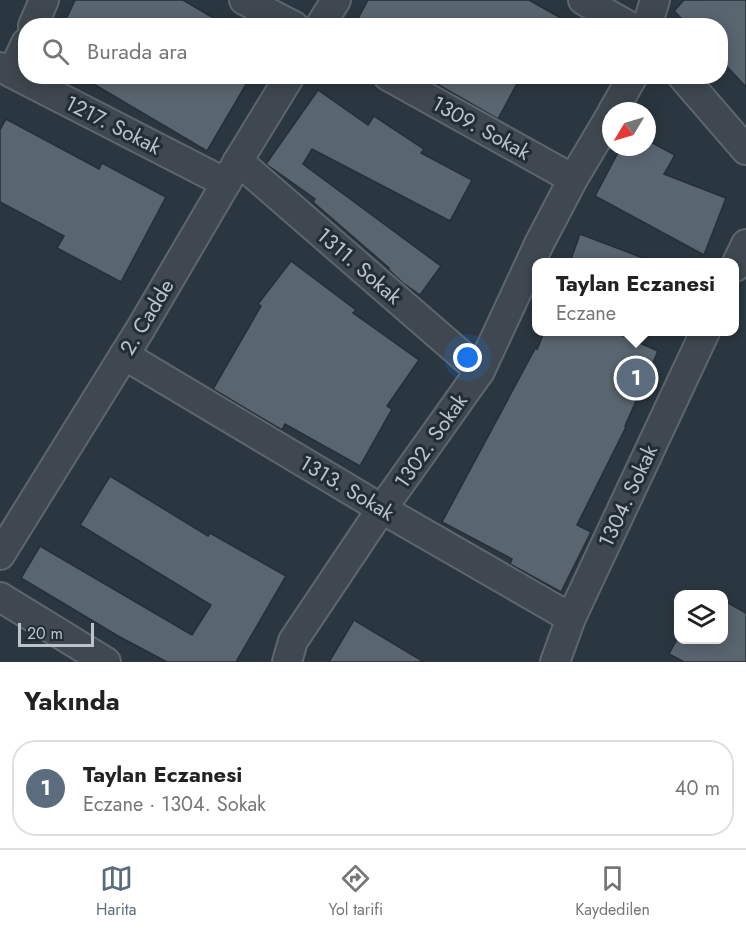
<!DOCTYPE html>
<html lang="tr">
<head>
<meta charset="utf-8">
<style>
	:root { --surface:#fff; --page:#f6f6f6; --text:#222; --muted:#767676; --line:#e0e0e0; --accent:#5a6c7d }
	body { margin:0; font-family:Jost,sans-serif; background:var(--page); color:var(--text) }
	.controls { position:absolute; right:18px; bottom:18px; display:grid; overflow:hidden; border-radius:12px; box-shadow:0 3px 15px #0003 }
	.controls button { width:54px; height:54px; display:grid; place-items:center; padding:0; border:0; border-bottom:2px solid var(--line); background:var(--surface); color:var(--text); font:30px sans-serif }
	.compass { position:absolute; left:602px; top:102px; width:54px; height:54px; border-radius:50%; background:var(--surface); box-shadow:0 3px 15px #0003; rotate:232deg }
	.scale { position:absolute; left:18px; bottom:15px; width:76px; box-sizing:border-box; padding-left:6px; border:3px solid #bcc3ca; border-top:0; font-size:16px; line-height:21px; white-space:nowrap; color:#bcc3ca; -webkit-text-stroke:4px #232d36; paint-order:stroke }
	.you { position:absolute; left:468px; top:358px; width:21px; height:21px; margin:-15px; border:4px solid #fff; border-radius:50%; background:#1a73e8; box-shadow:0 0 0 9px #1a73e833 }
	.badge { display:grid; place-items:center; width:39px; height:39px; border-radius:50%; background:var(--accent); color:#fff; font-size:20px; font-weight:700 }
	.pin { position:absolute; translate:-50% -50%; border:3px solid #fff; box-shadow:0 2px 6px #0006 }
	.popup { position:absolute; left:532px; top:258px; width:207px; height:78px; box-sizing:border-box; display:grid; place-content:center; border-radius:12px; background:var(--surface); filter:drop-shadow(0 2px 4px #0005); font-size:20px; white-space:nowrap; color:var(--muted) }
	.popup b { font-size:22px; color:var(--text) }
	.popup::after { content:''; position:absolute; left:50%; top:100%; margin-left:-12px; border:12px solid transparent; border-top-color:var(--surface) }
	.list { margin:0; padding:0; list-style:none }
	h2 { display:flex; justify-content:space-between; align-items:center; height:78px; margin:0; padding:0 24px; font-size:26px }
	h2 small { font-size:20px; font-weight:400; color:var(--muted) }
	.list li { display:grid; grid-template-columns:39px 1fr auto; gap:18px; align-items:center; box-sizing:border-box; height:96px; margin:0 12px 12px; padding:0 12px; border:2px solid var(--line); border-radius:24px }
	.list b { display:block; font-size:22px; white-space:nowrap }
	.list p { margin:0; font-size:20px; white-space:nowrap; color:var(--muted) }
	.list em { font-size:20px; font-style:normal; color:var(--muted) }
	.icon { flex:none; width:33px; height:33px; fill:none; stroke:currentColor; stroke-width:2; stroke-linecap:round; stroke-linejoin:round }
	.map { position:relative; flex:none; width:746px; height:662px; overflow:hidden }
	.search { position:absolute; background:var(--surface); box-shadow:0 3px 15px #0003; left:18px; right:18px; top:18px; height:66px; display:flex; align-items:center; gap:15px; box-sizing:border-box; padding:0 21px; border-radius:24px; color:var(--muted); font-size:22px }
	.sheet { height:186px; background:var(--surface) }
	nav { display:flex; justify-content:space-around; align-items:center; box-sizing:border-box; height:84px; border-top:2px solid var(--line); background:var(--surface); font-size:16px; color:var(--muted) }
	nav a { display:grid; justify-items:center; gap:3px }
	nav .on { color:var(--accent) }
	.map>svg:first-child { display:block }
	.building { fill:#59656f; stroke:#252f38; stroke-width:1.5 }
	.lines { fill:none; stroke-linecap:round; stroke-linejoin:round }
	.minor-casing { stroke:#5d666d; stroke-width:32 }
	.minor { stroke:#3f4850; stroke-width:28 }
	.labels { text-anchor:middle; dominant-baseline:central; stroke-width:6; stroke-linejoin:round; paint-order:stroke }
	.street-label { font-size:21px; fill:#bcc3ca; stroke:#232d36 }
</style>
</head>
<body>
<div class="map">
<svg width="746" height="662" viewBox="0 0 746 662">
	<rect width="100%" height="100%" fill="#2b3740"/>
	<g class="building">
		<path d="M75,0H183L227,26H63Z"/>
		<path d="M368,0H529L575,26H354Z"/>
		<path d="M684,0H746V87L720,59V26H689L674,11Z"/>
		<path d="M80,76H251L207,151Z"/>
		<path d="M423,76H521L498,119Z"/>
		<path d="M318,90L368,125L374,116L424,149L421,153L472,180L450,221L312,149L303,164L441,266L420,295L403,283L388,269L389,268L313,202L315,199L266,164Z"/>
		<path d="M6,119L99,169L102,163L166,197L121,282L57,248L64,236L0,202V130Z"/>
		<path d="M647,140L675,155L664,174L726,198L704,255L595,196L621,147H647Z"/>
		<path d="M580,234L651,261L650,262H570Z"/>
		<path d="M291,261L356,310L353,313L419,360L387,406L392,409L360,466L285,424L282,430L213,389L261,306L258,304Z"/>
		<path d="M544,332H615L658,351L625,426L626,427L577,525L591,532L561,592L510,564L512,559L442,522L537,345V350Z"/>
		<path d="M110,476L208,536L210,533L286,576L236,662H167L118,636L21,578L40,546L192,635L211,605L80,525Z"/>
		<path d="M723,600L746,613V662H684L669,654L677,639H723Z"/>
		<path d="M354,620L424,662H329Z"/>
	</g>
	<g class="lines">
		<g class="minor-casing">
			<g id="minor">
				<path d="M244,0L294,26"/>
				<path d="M583,0L629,26"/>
				<path d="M33,26L44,0"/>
				<path d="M320,26L336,0"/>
				<path d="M647,26L655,0"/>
				<path d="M0,67L226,183"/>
				<path d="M12,73L26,43"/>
				<path d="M388,76L573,179"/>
				<path d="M682,76L746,150"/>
				<path d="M613,111L633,76"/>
				<path d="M238,161L480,371"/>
				<path d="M735,267L746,244"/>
				<path d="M124,355L382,509L571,618"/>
				<path d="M0,555L141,328L226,183L238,161L290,76"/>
				<path d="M0,597L106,662"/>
				<path d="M287,662L293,641L372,523L480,371L539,244L573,179L611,115"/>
				<path d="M555,662L571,618L705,332"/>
			</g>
		</g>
		<use href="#minor" class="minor"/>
	</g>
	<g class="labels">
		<g class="street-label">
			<text transform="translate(113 125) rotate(27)">1217. Sokak</text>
			<text transform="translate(481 128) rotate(29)">1309. Sokak</text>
			<text transform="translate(359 266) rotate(41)">1311. Sokak</text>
			<text transform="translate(147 317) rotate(-59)">2. Cadde</text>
			<text transform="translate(431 441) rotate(-55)">1302. Sokak</text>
			<text transform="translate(347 488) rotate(31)">1313. Sokak</text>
			<text transform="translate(628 496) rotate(-65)">1304. Sokak</text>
		</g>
	</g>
</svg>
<div class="controls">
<button><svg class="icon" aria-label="layers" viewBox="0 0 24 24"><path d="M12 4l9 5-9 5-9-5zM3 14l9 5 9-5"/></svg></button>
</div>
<svg class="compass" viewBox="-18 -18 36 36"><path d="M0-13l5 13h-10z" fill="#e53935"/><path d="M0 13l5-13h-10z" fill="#767676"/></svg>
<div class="scale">20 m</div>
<div class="you"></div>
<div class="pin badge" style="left:636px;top:378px">1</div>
<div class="popup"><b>Taylan Eczanesi</b>Eczane</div>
<div class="search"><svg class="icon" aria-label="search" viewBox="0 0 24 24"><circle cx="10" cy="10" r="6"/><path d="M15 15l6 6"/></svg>Burada ara</div>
</div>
<section class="sheet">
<h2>Yakında<small></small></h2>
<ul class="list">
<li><span class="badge">1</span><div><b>Taylan Eczanesi</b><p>Eczane · 1304. Sokak</p></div><em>40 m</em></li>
</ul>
</section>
<nav>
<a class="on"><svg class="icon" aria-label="map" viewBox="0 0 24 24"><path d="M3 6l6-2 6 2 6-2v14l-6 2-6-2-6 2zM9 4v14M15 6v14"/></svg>Harita</a>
<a><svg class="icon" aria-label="directions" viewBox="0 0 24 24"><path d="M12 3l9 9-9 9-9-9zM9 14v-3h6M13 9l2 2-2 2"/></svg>Yol tarifi</a>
<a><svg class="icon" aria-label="saved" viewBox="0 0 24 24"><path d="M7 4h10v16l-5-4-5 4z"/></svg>Kaydedilen</a>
</nav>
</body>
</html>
